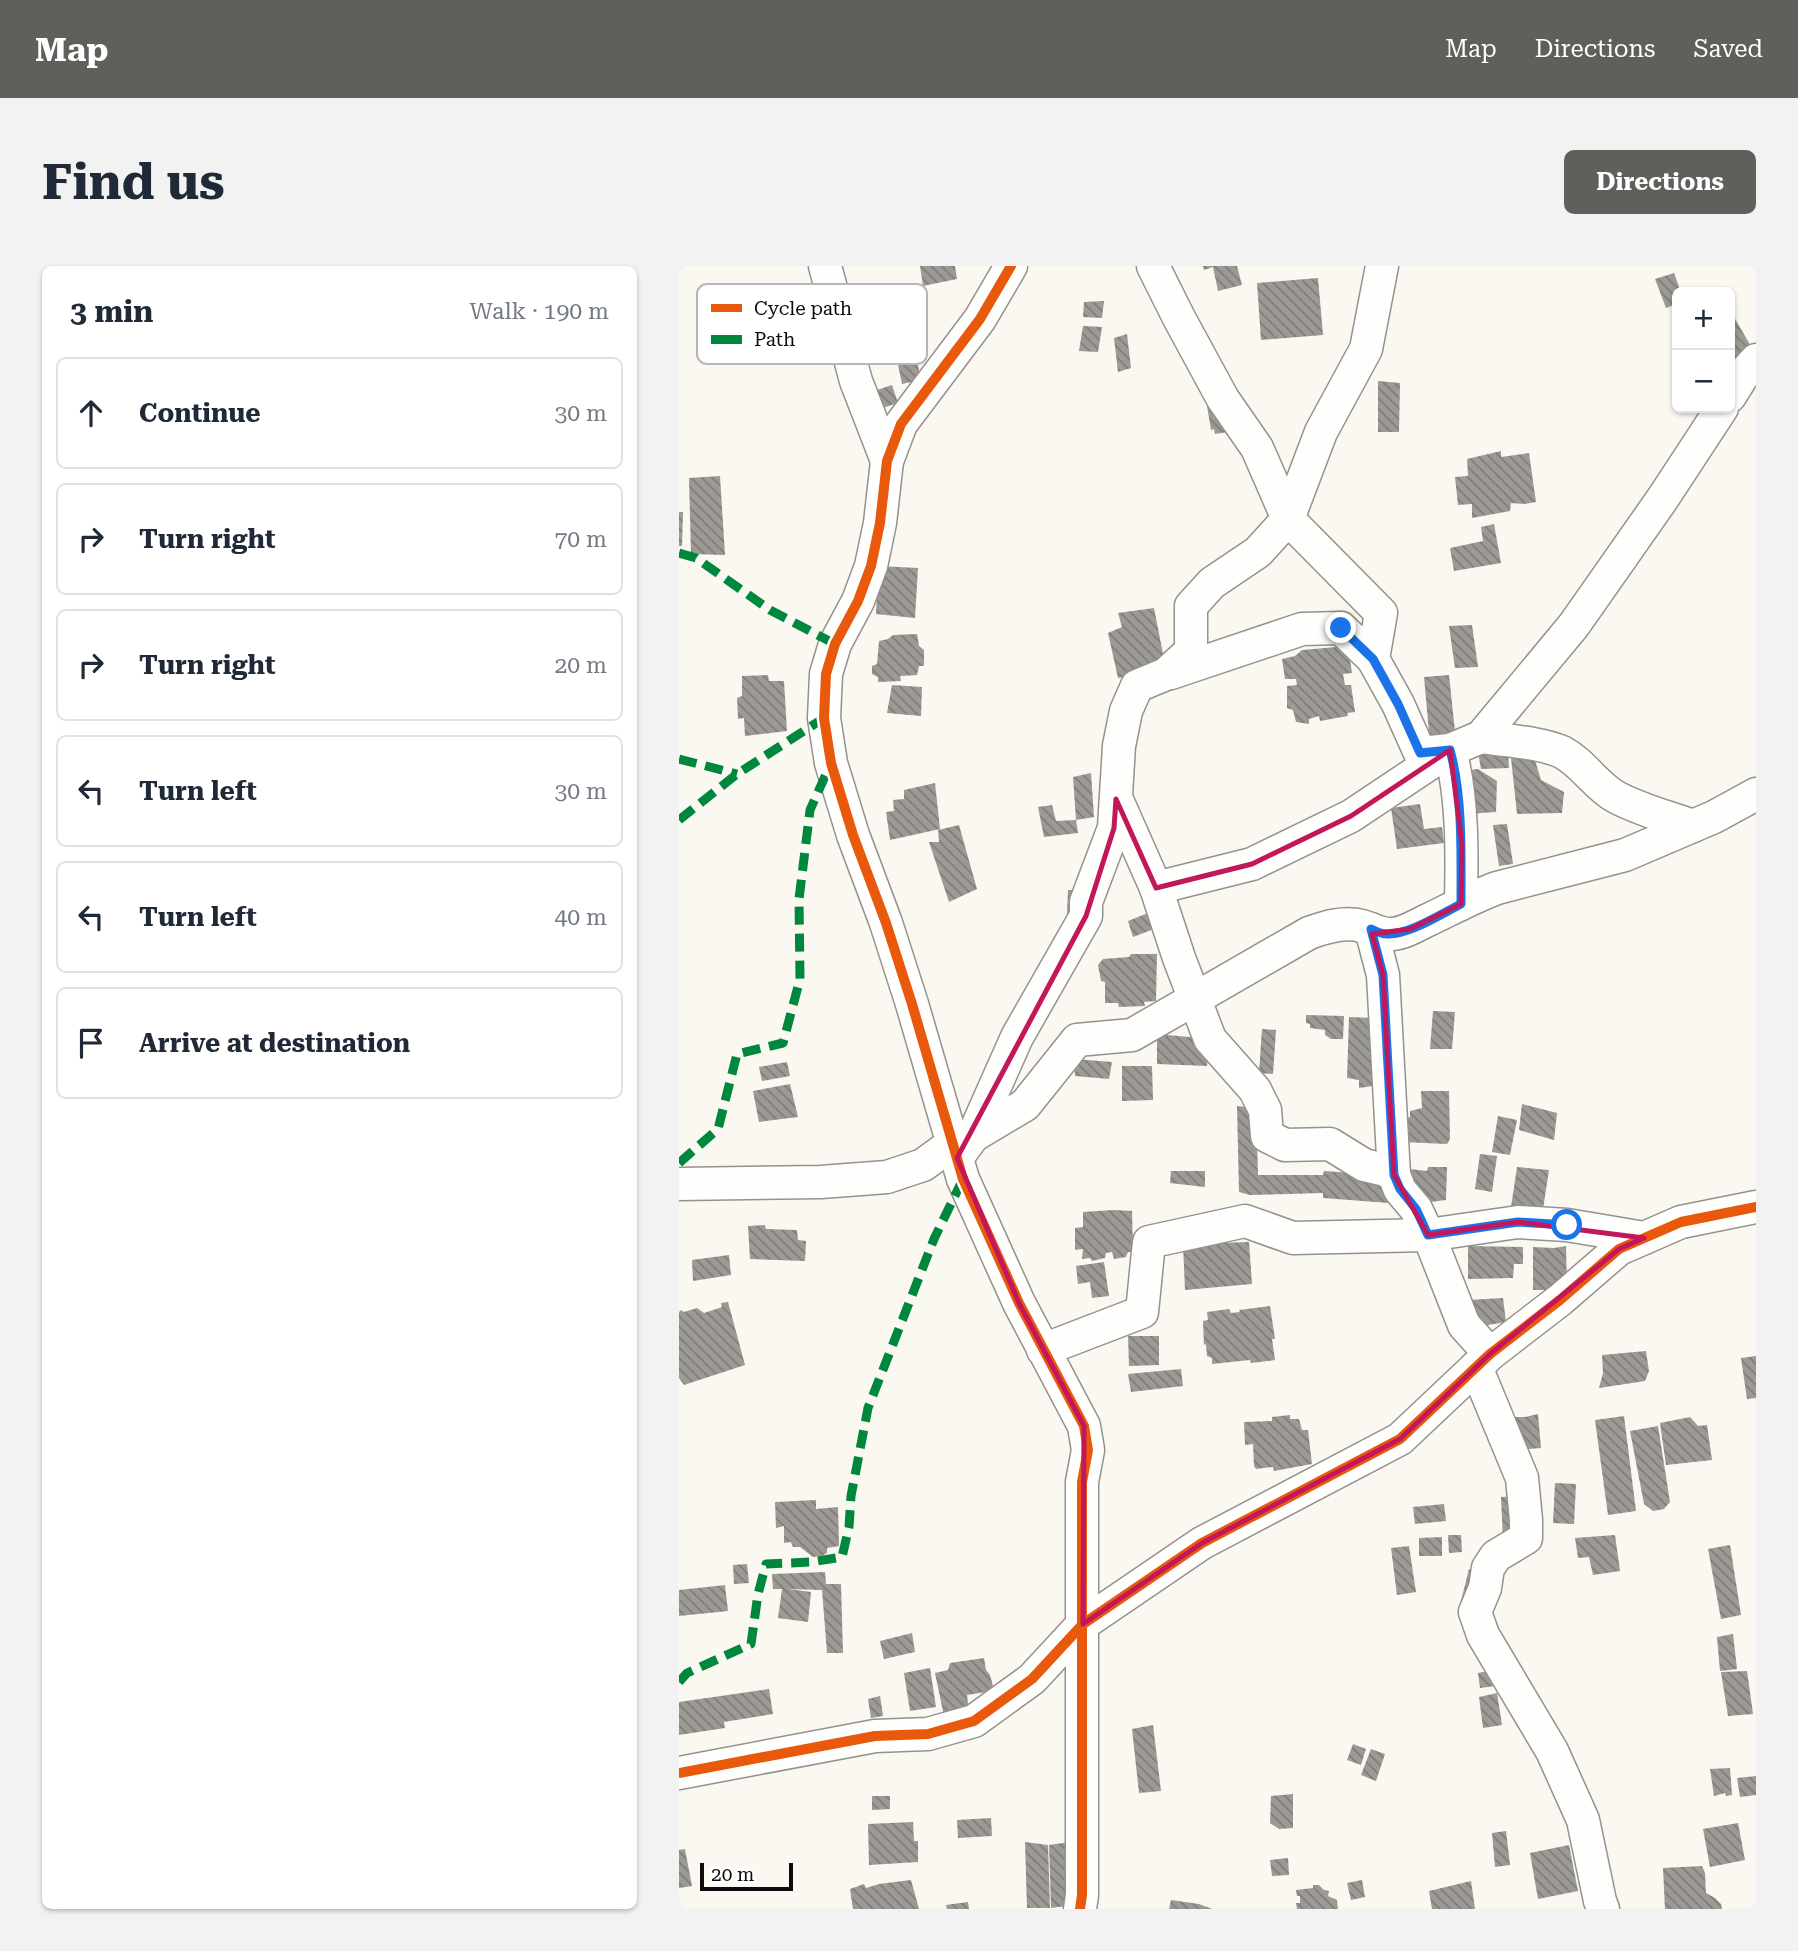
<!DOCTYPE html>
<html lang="en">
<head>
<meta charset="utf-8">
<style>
	:root { --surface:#fff; --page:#f2f2f3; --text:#1f2937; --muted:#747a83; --line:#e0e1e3; --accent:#5f5f5c }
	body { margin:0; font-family:"Roboto Serif",serif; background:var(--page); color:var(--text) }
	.controls { position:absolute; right:21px; top:21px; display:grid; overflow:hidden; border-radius:10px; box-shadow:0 2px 5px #0004 }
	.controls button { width:63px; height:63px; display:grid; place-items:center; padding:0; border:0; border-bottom:2px solid var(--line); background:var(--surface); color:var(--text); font:35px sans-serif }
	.scale { position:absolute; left:21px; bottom:18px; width:93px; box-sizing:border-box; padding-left:7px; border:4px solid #0c0c0c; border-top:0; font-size:19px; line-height:24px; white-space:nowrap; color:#0c0c0c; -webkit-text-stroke:5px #fff; paint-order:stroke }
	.stop { position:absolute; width:21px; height:21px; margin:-16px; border:5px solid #1a73e8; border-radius:50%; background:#fff }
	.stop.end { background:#1a73e8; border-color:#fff; box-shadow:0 2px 7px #0008 }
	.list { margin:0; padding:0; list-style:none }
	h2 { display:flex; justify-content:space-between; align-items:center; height:91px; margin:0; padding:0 28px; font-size:30px }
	h2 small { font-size:23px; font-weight:400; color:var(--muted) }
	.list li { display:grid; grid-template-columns:46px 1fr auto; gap:21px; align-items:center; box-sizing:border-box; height:112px; margin:0 14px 14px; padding:0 14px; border:2px solid var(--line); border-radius:10px }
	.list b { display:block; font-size:26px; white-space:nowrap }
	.list em { font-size:23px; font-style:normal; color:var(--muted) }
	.icon { flex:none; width:38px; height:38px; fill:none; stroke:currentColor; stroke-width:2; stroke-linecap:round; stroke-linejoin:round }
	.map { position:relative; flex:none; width:1077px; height:1643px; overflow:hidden; border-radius:10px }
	header { display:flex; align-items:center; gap:42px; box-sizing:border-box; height:98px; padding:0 35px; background:var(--accent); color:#fff }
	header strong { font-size:33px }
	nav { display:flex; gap:38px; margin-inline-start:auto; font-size:24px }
	.intro { display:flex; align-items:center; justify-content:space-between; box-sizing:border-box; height:168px; padding:0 42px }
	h1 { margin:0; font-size:49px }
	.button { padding:18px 32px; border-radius:10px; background:var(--accent); color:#fff; font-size:24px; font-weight:700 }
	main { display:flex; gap:42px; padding:0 42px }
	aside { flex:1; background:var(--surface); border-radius:10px; box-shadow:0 2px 5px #0004 }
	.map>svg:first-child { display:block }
	.building { fill:url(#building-back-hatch) }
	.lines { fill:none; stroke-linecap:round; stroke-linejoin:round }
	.street-casing { stroke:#93928f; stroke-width:35 }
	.street { stroke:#fefefd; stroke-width:32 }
	.quiet { stroke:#00873e; stroke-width:9; stroke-dasharray:18 9; stroke-linecap:butt }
	.cycleway-casing { stroke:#fff; stroke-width:15 }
	.cycleway { stroke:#e8590c; stroke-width:10 }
	.route { stroke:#1a73e8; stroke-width:9 }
	.marked { fill:none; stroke:#c2185b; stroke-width:5; stroke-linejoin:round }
	.key { fill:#fff; stroke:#b6b6b6; stroke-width:2 }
	.key-label { font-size:19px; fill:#0c0c0c }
</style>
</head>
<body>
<header>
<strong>Map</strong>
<nav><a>Map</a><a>Directions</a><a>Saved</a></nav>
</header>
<div class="intro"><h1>Find us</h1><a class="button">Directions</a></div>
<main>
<aside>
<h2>3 min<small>Walk · 190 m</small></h2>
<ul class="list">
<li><svg class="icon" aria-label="ahead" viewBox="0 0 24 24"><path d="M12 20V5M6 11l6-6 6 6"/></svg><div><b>Continue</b></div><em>30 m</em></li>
<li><svg class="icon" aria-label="right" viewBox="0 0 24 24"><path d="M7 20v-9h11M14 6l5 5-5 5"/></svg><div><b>Turn right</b></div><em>70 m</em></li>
<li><svg class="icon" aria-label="right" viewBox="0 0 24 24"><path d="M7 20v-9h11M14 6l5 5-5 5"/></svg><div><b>Turn right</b></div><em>20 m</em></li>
<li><svg class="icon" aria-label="left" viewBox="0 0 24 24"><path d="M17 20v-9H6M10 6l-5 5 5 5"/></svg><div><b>Turn left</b></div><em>30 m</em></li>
<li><svg class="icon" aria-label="left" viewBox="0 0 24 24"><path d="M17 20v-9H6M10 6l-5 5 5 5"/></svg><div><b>Turn left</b></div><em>40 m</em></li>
<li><svg class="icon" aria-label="arrive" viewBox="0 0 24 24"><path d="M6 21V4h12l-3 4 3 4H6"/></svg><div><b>Arrive at destination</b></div></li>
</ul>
</aside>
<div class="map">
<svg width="1077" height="1643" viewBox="0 0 1077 1643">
	<defs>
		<pattern id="building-back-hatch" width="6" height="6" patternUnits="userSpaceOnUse" patternTransform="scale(1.75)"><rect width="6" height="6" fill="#9d9a96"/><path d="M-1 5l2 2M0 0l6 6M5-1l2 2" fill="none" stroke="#7e7c79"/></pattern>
	</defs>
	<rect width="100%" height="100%" fill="#faf8f0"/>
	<g class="building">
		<path d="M241,0H276L278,13L244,20Z"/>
		<path d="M524,0H558L563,19L539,25L534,1L525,4Z"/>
		<path d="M995,7L1002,26H998V38L987,42L976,13Z"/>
		<path d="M639,12L644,69L582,74L578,17Z"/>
		<path d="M425,35L423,52L404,51L405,36Z"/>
		<path d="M226,37L242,114L223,118L207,41Z"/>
		<path d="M1051,44L1077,89L1061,100L1051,82Z"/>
		<path d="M404,60L423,61L419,86L400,85Z"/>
		<path d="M203,61L214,96L209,99L208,96L197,98L192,88L188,87L176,91L169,71Z"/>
		<path d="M448,68L452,102L439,106L435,72Z"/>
		<path d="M699,115L721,117L720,166H699Z"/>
		<path d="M213,119L219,137L194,145L189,127Z"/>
		<path d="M543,138L549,166L536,168L535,163L532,164L528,140Z"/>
		<path d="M822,185V191L850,187L857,236L845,238L832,237L831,245L793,252V238L779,239L776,211L789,210L788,193Z"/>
		<path d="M41,210L46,289L12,288L10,212Z"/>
		<path d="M0,246H4L3,280H0Z"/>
		<path d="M815,258L822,297L775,305L771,282L804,275L802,261Z"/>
		<path d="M199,300L239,302L236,352L197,348Z"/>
		<path d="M475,342L487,403L439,412L429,367L443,361L439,347Z"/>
		<path d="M793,359L799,401L776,402L770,360Z"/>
		<path d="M238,368L240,380L245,384V400H240L238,409L221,410L222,415L199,416V411L193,408V400L198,398L200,375L209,373L214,369Z"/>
		<path d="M669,380L673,407L664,408L666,419H672L676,446L668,447L669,450L641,455L640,450L630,453V458L617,456L614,444L608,442V420L618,419L617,413H606L603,393L616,390L623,384Z"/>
		<path d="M89,409L90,415H105L108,465L66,470L65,452L59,453L58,432L63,430V410Z"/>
		<path d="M770,409L777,475L751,477L745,411Z"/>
		<path d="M213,419L243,421L242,450L208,447Z"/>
		<path d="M853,484L862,514L885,526L883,547L838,548L832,492Z"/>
		<path d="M829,485L830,502L802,503L799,486Z"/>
		<path d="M799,503L818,515L817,546L788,548L782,505Z"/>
		<path d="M412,507L415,551L397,554L399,567L365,571L359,541L373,539L377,555L397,554L394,511Z"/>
		<path d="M256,517L261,563L211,574L207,546L215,545L214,534L225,533V524Z"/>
		<path d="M741,538L745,563L763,561L765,577L718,583L712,542Z"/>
		<path d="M828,558L834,598L820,600L814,559Z"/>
		<path d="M280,559L298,623L270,636L250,576H260L259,564Z"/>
		<path d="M389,624H404V649L388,648Z"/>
		<path d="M479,643L483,660L454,671L449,655Z"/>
		<path d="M452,688H478L477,735L465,736L466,740L440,741L439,737H426V716L422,715L419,699L424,693L450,691Z"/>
		<path d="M754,745L776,746L773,783H751Z"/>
		<path d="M627,749L665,750L664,773H652L646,769V764L631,762V758L627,757Z"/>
		<path d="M670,751L695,752L694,820L680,822V814L668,812Z"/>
		<path d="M583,763L597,764L594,808L580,807Z"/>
		<path d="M478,768L531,773L528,800L478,798Z"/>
		<path d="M395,793L433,796L430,813L396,810Z"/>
		<path d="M108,796L111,810L83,815L80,801Z"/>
		<path d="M443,800H473L474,834L443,835Z"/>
		<path d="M111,818L119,851L80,856L74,825Z"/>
		<path d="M742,825H770L771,873L768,878L723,876V857L728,855L727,852L731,851V845L743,842Z"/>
		<path d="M843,838L878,847L875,874L840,864Z"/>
		<path d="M558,840L577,842L579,909H644L645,905L702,909L710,912V937L644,932V927L571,929L560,926Z"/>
		<path d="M819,850L838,854L831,889L813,886Z"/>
		<path d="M801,888L818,890L813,926L796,923Z"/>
		<path d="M749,901H768L767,934L751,936L729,929L731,903L748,905Z"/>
		<path d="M838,901L870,904L864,943L832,941Z"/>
		<path d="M492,905H526V921L491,917Z"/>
		<path d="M435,944L453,945L454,986H449L447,991L435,993L433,986L427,987L426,992L413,995L411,992L403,993L404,983L396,984V962L404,961V946Z"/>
		<path d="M86,959L87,963L118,964L119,974L127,975L126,995L71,993L69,960Z"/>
		<path d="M570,976L573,1018L506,1024L504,978Z"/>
		<path d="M789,980L844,981V998H835L834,1012L789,1013Z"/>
		<path d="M887,980L888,1021L875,1024H854V981L875,982Z"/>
		<path d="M50,989L52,1009L14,1015L13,994Z"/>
		<path d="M425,996L430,1030L413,1032L411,1016L399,1018L397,1000Z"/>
		<path d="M824,1032L827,1056L792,1062L789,1034Z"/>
		<path d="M49,1036L66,1099L5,1119L0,1112V1046L2,1044L5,1046L18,1042L25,1047L43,1041L42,1037Z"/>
		<path d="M591,1040L596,1073H593L596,1094L572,1097L571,1094L533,1098V1092L528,1090L527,1078L525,1079L524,1055L529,1054L528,1046L550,1043L552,1047L561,1046L560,1044Z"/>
		<path d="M449,1070H480V1099L450,1100Z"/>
		<path d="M967,1085L970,1105L966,1115L920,1122L924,1107L923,1089Z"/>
		<path d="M1077,1090V1132L1068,1133L1062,1092Z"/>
		<path d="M502,1103L504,1120L452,1126L449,1108Z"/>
		<path d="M859,1148L862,1182L849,1183L848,1179H844L825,1151H846Z"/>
		<path d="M611,1149V1153H620L623,1164H629L633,1198L595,1205L594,1201L577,1203L575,1200L574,1178L566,1179L565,1156L593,1155V1151Z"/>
		<path d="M945,1150L957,1245L929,1249L916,1154Z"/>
		<path d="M1011,1151L1019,1160L1028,1159L1033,1194L987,1199L981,1157Z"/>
		<path d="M979,1160L991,1236L985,1243L974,1245L965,1238L951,1165Z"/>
		<path d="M876,1217L897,1218L895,1258L874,1257Z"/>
		<path d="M839,1230L841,1273L824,1274L822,1231Z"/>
		<path d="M137,1234V1243L159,1241L160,1280L148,1282V1287L143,1290L134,1291L121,1281H114L112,1276L105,1277V1260L97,1262L96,1236Z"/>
		<path d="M765,1238L767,1255L736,1258L734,1241Z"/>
		<path d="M769,1269H782L783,1286L770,1287Z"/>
		<path d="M936,1269L941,1305L914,1309L910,1291L899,1292L896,1272Z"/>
		<path d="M763,1271V1290H740V1272Z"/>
		<path d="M1051,1279L1062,1349L1042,1353L1029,1283Z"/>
		<path d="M730,1280L737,1326L718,1329L712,1282Z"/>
		<path d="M68,1298L70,1317L55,1318L54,1299Z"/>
		<path d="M790,1303L802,1306L791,1351L779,1347Z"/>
		<path d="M146,1306L147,1318H162L164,1387H148L143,1324L109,1323L132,1326L129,1356L99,1352L103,1323H94L93,1308Z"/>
		<path d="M46,1319L49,1345L0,1350V1324Z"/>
		<path d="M233,1367L236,1386L205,1393L201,1375Z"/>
		<path d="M1054,1368L1058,1403L1041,1405L1038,1371Z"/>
		<path d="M305,1392L307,1404L311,1409L314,1420L307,1426L288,1429L290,1446L265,1450L256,1407L269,1404L271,1397Z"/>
		<path d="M251,1402L257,1441L231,1445L225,1407Z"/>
		<path d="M814,1404L816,1420L801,1422L799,1407Z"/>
		<path d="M1068,1405L1074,1448L1049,1450L1042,1406Z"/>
		<path d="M90,1423L94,1448L45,1456L46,1462L0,1469V1436Z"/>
		<path d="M818,1427L823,1459L804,1462L800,1431Z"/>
		<path d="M201,1430L204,1450L192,1452L189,1433Z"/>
		<path d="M474,1459L482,1525L460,1527L453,1463Z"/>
		<path d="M674,1478L687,1483L682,1499L668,1494Z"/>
		<path d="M692,1483L706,1488L697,1515L682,1509Z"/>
		<path d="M1051,1502L1053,1529L1047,1530L1046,1527L1035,1530L1031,1503Z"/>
		<path d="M1077,1510V1529L1061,1531L1058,1512Z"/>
		<path d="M614,1528V1562L600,1563L591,1557L592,1530Z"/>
		<path d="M193,1530H211V1543L193,1544Z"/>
		<path d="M312,1552L313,1570L279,1572L278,1554Z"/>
		<path d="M234,1556L235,1575H239V1596L190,1599L189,1558Z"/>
		<path d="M1059,1557L1066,1594L1031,1601L1024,1563Z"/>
		<path d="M827,1565L831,1599L816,1601L813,1567Z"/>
		<path d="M346,1576L369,1579L371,1642H348Z"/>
		<path d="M391,1576L396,1639L372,1642L370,1579Z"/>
		<path d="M890,1579L899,1625L859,1633L851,1587Z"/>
		<path d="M6,1583L13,1620L0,1622V1584Z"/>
		<path d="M609,1592L610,1609L593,1610L591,1594Z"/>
		<path d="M1023,1600L1026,1607L1027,1627L1036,1632L1042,1638L1043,1643H986L984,1602Z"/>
		<path d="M232,1614L240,1643H174L171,1623L185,1618L187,1622L200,1618Z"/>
		<path d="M683,1614L686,1631L672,1634L668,1617Z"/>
		<path d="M792,1615L796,1643H753L750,1625Z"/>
		<path d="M634,1619H640L645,1624L650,1625L649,1630L658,1634L659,1643H618L617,1637H621V1630H618L617,1624L634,1622Z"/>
		<path d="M492,1634L520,1638L533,1643H490Z"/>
		<path d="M289,1636L290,1643H268L267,1639Z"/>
	</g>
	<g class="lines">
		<g class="street-casing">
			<g id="street">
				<path d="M146,0L177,115L208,195"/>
				<path d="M332,0L301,53L222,158L208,195L201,257L192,300L179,335L156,378L147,408L145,452L152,497L174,569L207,657L233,738L284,913L340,1037L405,1160L409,1184L403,1216V1629L401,1643"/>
				<path d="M474,0L500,52L544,133L578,182L609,253L702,347L694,393L719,438L741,487L771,484C784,532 783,588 782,638"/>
				<path d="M1051,130L1066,106L1077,94"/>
				<path d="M492,407L623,363L662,362L694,393"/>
				<path d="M802,471C827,475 860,476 883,486C904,497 917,520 937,531C961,544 989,551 1014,560"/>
				<path d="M438,534L477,622L500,692L531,773L576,824L586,844L588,870L606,879L651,878L685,899L706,904L715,909L721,924L737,943L752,975L785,1059L811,1088"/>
				<path d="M477,622L573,598L672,550L771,484L802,471L895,359L984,232L1043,142"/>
				<path d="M692,663L704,709L715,909"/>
				<path d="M294,870L346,839L398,774L453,769L630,667C646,661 665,655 683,660C693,663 702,669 714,668C726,667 738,659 749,654C772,643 794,631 818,622L946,589L1035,551L1077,528"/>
				<path d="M278,892L294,870L338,771L407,650V636L435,562L440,480L447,445L458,420L487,408L512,385V340L533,317L579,286L609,253L642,166L687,83L703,0"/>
				<path d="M0,918L142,916L208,911L244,899L273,878"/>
				<path d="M364,1084L463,1046L470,976L566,955L614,972L749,969L839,956L888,959L965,972"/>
				<path d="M797,1101L843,1212L847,1254V1272L817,1290L809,1302L806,1322L796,1346L804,1369L873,1485L904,1554L921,1635L924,1643"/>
				<path d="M0,1507L196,1470L249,1468L295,1455L353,1413L404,1358L523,1277L721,1173L811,1088L881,1034L940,983L1002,956L1077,941"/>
			</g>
		</g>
		<use href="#street" class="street"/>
		<g class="quiet">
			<path d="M0,287L17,292L91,344L156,378"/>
			<path d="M0,493L58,508"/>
			<path d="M0,554L58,508L145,452"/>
			<path d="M0,897L39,863L58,788L104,777L121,713L120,633L131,544L152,497"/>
			<path d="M0,1416L8,1407L72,1378L79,1328L87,1298L132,1296L163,1291L170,1261L172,1230L189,1142L255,973L284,913"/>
		</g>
		<g class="cycleway-casing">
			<g id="cycleway">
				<path d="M332,0L301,53L222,158L208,195L201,257L192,300L179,335L156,378L147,408L145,452L152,497L174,569L207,657L233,738L284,913L340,1037L405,1160L409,1184L403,1216V1629L401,1643"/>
				<path d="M0,1507L196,1470L249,1468L295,1455L353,1413L404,1358L523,1277L721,1173L811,1088L881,1034L940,983L1002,956L1077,941"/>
			</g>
		</g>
		<use href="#cycleway" class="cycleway"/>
	</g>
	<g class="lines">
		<path class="route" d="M662,362L694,393L719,438L741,487L771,484C784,531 782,589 782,638C762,648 730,669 708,668C702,668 698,666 692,663L704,709L715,909L721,923L737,943L749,969L839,956L888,959"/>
	</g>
	<path class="marked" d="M771,484L783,578L782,638L731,663L693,668L704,709L715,909L749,969L839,956L965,972L940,983L811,1088L721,1173L523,1277L404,1358L405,1160L340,1037L278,892L407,650L435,562L437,533L477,622L573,598L672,550Z"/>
	<rect x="18" y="18" width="230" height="80" rx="10" class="key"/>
	<rect x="32" y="38" width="31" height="8" fill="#e8590c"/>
	<rect x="32" y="69" width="31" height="9" fill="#00873e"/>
	<g class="key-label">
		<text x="75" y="49">Cycle path</text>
		<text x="75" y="80">Path</text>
	</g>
</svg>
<div class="controls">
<button>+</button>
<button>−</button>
</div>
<div class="scale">20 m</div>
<div class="stop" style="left:888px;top:959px"></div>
<div class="stop end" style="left:662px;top:362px"></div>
</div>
</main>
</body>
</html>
